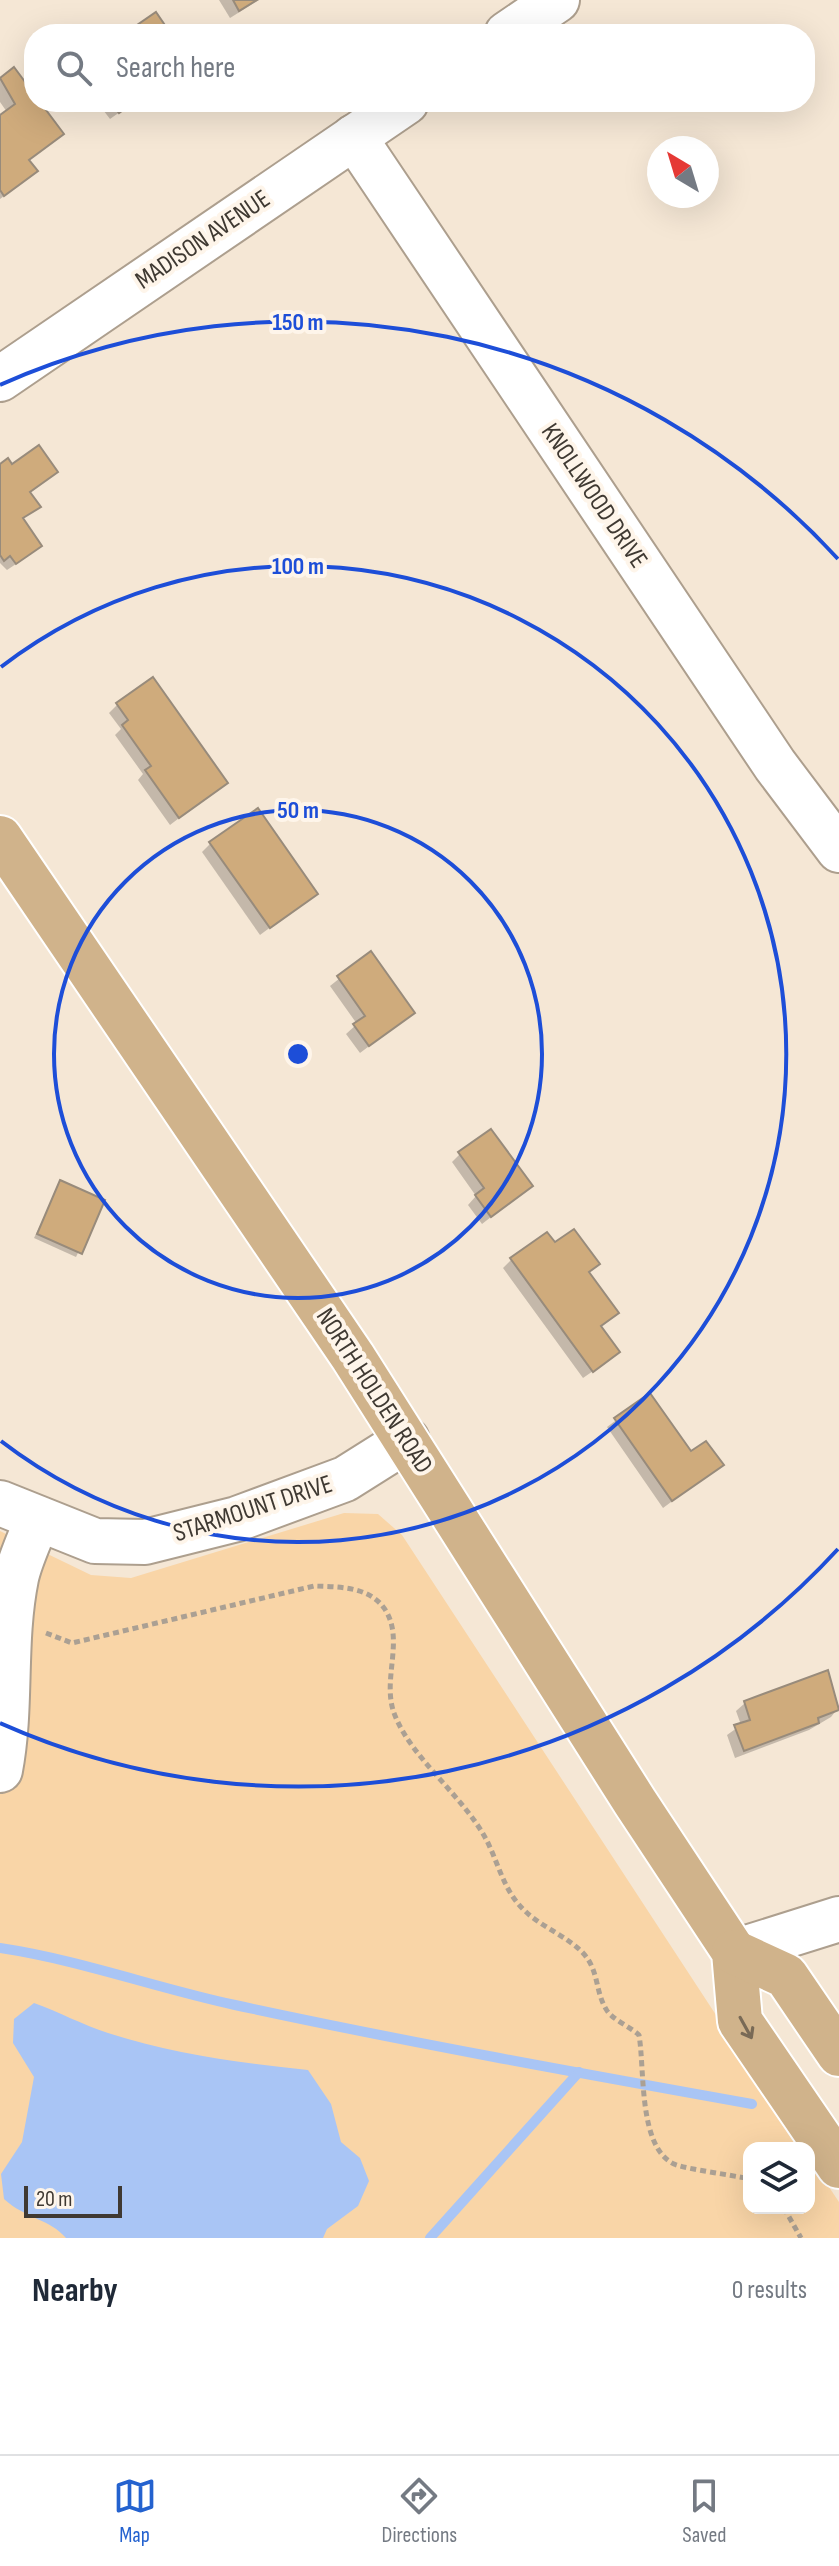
<!DOCTYPE html>
<html lang="en">
<head>
<meta charset="utf-8">
<style>
	:root { --surface:#fff; --page:#f2f2f3; --text:#1f2937; --muted:#747a83; --line:#e0e1e3; --accent:#2462cf }
	body { margin:0; font-family:"Sofia Sans Condensed",sans-serif; background:var(--page); color:var(--text) }
	.controls { position:absolute; right:24px; bottom:24px; display:grid; overflow:hidden; border-radius:16px; box-shadow:0 8px 32px #0002 }
	.controls button { width:72px; height:72px; display:grid; place-items:center; padding:0; border:0; border-bottom:2px solid var(--line); background:var(--surface); color:var(--text); font:40px sans-serif }
	.compass { position:absolute; left:647px; top:136px; width:72px; height:72px; border-radius:50%; background:var(--surface); box-shadow:0 8px 32px #0002; rotate:322deg }
	.scale { position:absolute; left:24px; bottom:20px; width:98px; box-sizing:border-box; padding-left:8px; border:4px solid #3f3932; border-top:0; font-size:22px; line-height:28px; white-space:nowrap; color:#3f3932; -webkit-text-stroke:6px #fef5ea; paint-order:stroke }
	.list { margin:0; padding:0; list-style:none }
	h2 { display:flex; justify-content:space-between; align-items:center; height:104px; margin:0; padding:0 32px; font-size:34px }
	h2 small { font-size:26px; font-weight:400; color:var(--muted) }
	.icon { flex:none; width:44px; height:44px; fill:none; stroke:currentColor; stroke-width:2; stroke-linecap:round; stroke-linejoin:round }
	.map { position:relative; flex:none; width:839px; height:2238px; overflow:hidden }
	.search { position:absolute; background:var(--surface); box-shadow:0 8px 32px #0002; left:24px; right:24px; top:24px; height:88px; display:flex; align-items:center; gap:20px; box-sizing:border-box; padding:0 28px; border-radius:32px; color:var(--muted); font-size:30px }
	.sheet { height:216px; background:var(--surface) }
	nav { display:flex; justify-content:space-around; align-items:center; box-sizing:border-box; height:112px; border-top:2px solid var(--line); background:var(--surface); font-size:22px; color:var(--muted) }
	nav a { display:grid; justify-items:center; gap:4px }
	nav .on { color:var(--accent) }
	.map>svg:first-child { display:block }
	.green { fill:#f9d5a7 }
	.water { fill:#a9c5f5 }
	.shadow { fill:#0003 }
	.lines { fill:none; stroke-linecap:round; stroke-linejoin:round }
	.stream { stroke:#a9c5f5; stroke-width:10 }
	.building { fill:#cfab7c; stroke:#988b7b; stroke-width:2 }
	.minor-casing { stroke:#ad9f8e; stroke-width:48 }
	.major-casing { stroke:#fff; stroke-width:48 }
	.path { stroke:#aba093; stroke-width:5; stroke-dasharray:6 4; stroke-linecap:butt }
	.minor { stroke:#fff; stroke-width:44 }
	.major { stroke:#d0b38b; stroke-width:44 }
	.oneway { stroke:#796a56 }
	.ring { fill:none; stroke:#1d4ed8; stroke-width:4 }
	.labels { text-anchor:middle; dominant-baseline:central; stroke-width:8; stroke-linejoin:round; paint-order:stroke }
	.street-label { font-size:26px; fill:#3f3932; stroke:#fef5ea }
	.centre { fill:#1d4ed8; stroke:#fef5ea; stroke-width:4 }
	.ring-label { font-size:24px; text-anchor:middle; font-weight:bold; fill:#1d4ed8; stroke:#fef5ea; stroke-width:8; stroke-linejoin:round; paint-order:stroke }
</style>
</head>
<body>
<div class="map">
<svg width="839" height="2238" viewBox="0 0 839 2238">
	<rect width="100%" height="100%" fill="#f5e7d5"/>
	<path class="green" d="M344,1513L378,1514L402,1535L803,2148H749V2208H809V2157L839,2202V2238H0V1531L91,1575L131,1578Z"/>
	<path class="water" d="M34,2003C59,2012 83,2025 108,2033C173,2054 241,2063 308,2070L331,2104L341,2142L360,2158L369,2181L358,2206L327,2229L323,2238H66C50,2219 26,2219 4,2199L1,2174L22,2142L34,2077L13,2043L14,2019Z"/>
	<g class="shadow">
		<path d="M219,0H259L230,18Z"/>
		<path d="M14,70L34,102H38L61,134L28,161L27,179L0,199V118L7,112L0,102V80Z"/>
		<path d="M97,102H134L110,119Z"/>
		<path d="M0,466L55,472L29,493L38,506L22,520L31,554L7,570L0,563Z"/>
		<path d="M117,705L225,783L170,825L138,780L143,774L115,735L121,729L109,713Z"/>
		<path d="M211,843L315,894L260,935L202,852Z"/>
		<path d="M370,954L413,1013L360,1053L346,1034L357,1024L330,986Z"/>
		<path d="M460,1154L531,1186L482,1224L468,1205L476,1196L452,1162Z"/>
		<path d="M61,1182L103,1201L76,1257L34,1238Z"/>
		<path d="M511,1260L587,1273L616,1313L599,1327L609,1360L583,1378L503,1268Z"/>
		<path d="M649,1396L690,1454L721,1465L663,1508L607,1427Z"/>
		<path d="M826,1673L839,1707L831,1717L809,1730L735,1758L727,1735L741,1725L736,1711L745,1703Z"/>
	</g>
	<g class="lines">
		<g class="stream">
			<path d="M0,1948C80,1960 156,1988 235,2005C406,2042 579,2073 752,2104"/>
			<path d="M430,2238L579,2072"/>
		</g>
	</g>
	<g class="building">
		<path d="M233,0H257L239,11Z"/>
		<path d="M156,12L171,34H124Z"/>
		<path d="M14,67L34,94V102H40L64,134L29,160L38,171L4,196L0,190V115L15,104L0,78Z"/>
		<path d="M111,102H134L119,113Z"/>
		<path d="M39,445L58,472L30,492L41,507L23,518L42,546L16,564L10,556L4,561L0,555V464L8,458L12,464Z"/>
		<path d="M153,677L228,783L179,818L145,770L151,766L122,725L128,720L116,703Z"/>
		<path d="M258,808L318,894L270,928L209,842Z"/>
		<path d="M371,951L415,1013L369,1046L353,1024L365,1016L337,976Z"/>
		<path d="M491,1129L533,1186L491,1217L475,1195L484,1188L458,1152Z"/>
		<path d="M60,1180L105,1200L82,1254L37,1234Z"/>
		<path d="M574,1229L600,1264L589,1272L619,1313L601,1326L620,1352L593,1372L510,1258L547,1232L555,1242Z"/>
		<path d="M650,1393L691,1451L706,1441L724,1465L672,1501L614,1418Z"/>
		<path d="M828,1670L839,1710L818,1718L819,1723L744,1751L734,1725L750,1720L744,1701Z"/>
	</g>
	<g class="lines">
		<g class="minor-casing">
			<g id="minor">
				<path d="M507,34L557,0"/>
				<path d="M354,137L775,765L839,850"/>
				<path d="M0,379L406,102"/>
				<path d="M0,1503L95,1541L145,1542L237,1519L345,1479L407,1440"/>
				<path d="M0,1770C12,1707 3,1642 16,1578C20,1559 30,1539 37,1520"/>
				<path d="M734,1952L839,1919"/>
			</g>
		</g>
		<g class="major-casing">
			<g id="major">
				<path d="M0,838L353,1357L635,1802L734,1952L740,2021L839,2166"/>
				<path d="M734,1952L786,1976L839,2054"/>
			</g>
		</g>
		<g class="path">
			<path d="M46,1633L72,1643L314,1586C339,1587 371,1586 386,1611C404,1641 382,1680 394,1713C411,1759 464,1796 487,1841C499,1865 504,1891 524,1910C541,1927 567,1936 583,1953C599,1970 595,1991 606,2009C611,2019 629,2026 639,2035C645,2070 638,2147 674,2164C685,2169 733,2175 749,2179"/>
			<path d="M784,2208L801,2238"/>
		</g>
		<use href="#minor" class="minor"/>
		<use href="#major" class="major"/>
	</g>
	<defs><path id="oneway-shaft" d="M-6 0H5M1.5-3L5.5 0L1.5 3" fill="none" stroke-width="1.6" stroke-linecap="round" stroke-linejoin="round" transform="scale(2)"/></defs>
	<use class="oneway" href="#oneway-shaft" transform="translate(746 2028) rotate(61)"/>
	<g class="ring">
		<circle cx="298" cy="1054" r="244"/>
		<path d="M1 667A488 488 0 1 1 1 1441"/>
		<path d="M838 1549A732 732 0 0 1 0 1723M0 385A732 732 0 0 1 838 559"/>
	</g>
	<g class="labels">
		<g class="street-label">
			<text transform="translate(203 240) rotate(-34)">MADISON AVENUE</text>
			<text transform="translate(594 496) rotate(56)">KNOLLWOOD DRIVE</text>
			<text transform="translate(374 1391) rotate(57)">NORTH HOLDEN ROAD</text>
			<text transform="translate(253 1509) rotate(-18)">STARMOUNT DRIVE</text>
		</g>
	</g>
	<circle cx="298" cy="1054" r="12" class="centre"/>
	<g class="ring-label">
		<text x="298" y="330">150 m</text>
		<text x="298" y="574">100 m</text>
		<text x="298" y="818">50 m</text>
	</g>
</svg>
<div class="controls">
<button><svg class="icon" aria-label="layers" viewBox="0 0 24 24"><path d="M12 4l9 5-9 5-9-5zM3 14l9 5 9-5"/></svg></button>
</div>
<svg class="compass" viewBox="-18 -18 36 36"><path d="M0-13l5 13h-10z" fill="#e53935"/><path d="M0 13l5-13h-10z" fill="#747a83"/></svg>
<div class="scale">20 m</div>
<div class="search"><svg class="icon" aria-label="search" viewBox="0 0 24 24"><circle cx="10" cy="10" r="6"/><path d="M15 15l6 6"/></svg>Search here</div>
</div>
<section class="sheet">
<h2>Nearby<small>0 results</small></h2>
<ul class="list">
</ul>
</section>
<nav>
<a class="on"><svg class="icon" aria-label="map" viewBox="0 0 24 24"><path d="M3 6l6-2 6 2 6-2v14l-6 2-6-2-6 2zM9 4v14M15 6v14"/></svg>Map</a>
<a><svg class="icon" aria-label="directions" viewBox="0 0 24 24"><path d="M12 3l9 9-9 9-9-9zM9 14v-3h6M13 9l2 2-2 2"/></svg>Directions</a>
<a><svg class="icon" aria-label="saved" viewBox="0 0 24 24"><path d="M7 4h10v16l-5-4-5 4z"/></svg>Saved</a>
</nav>
</body>
</html>
